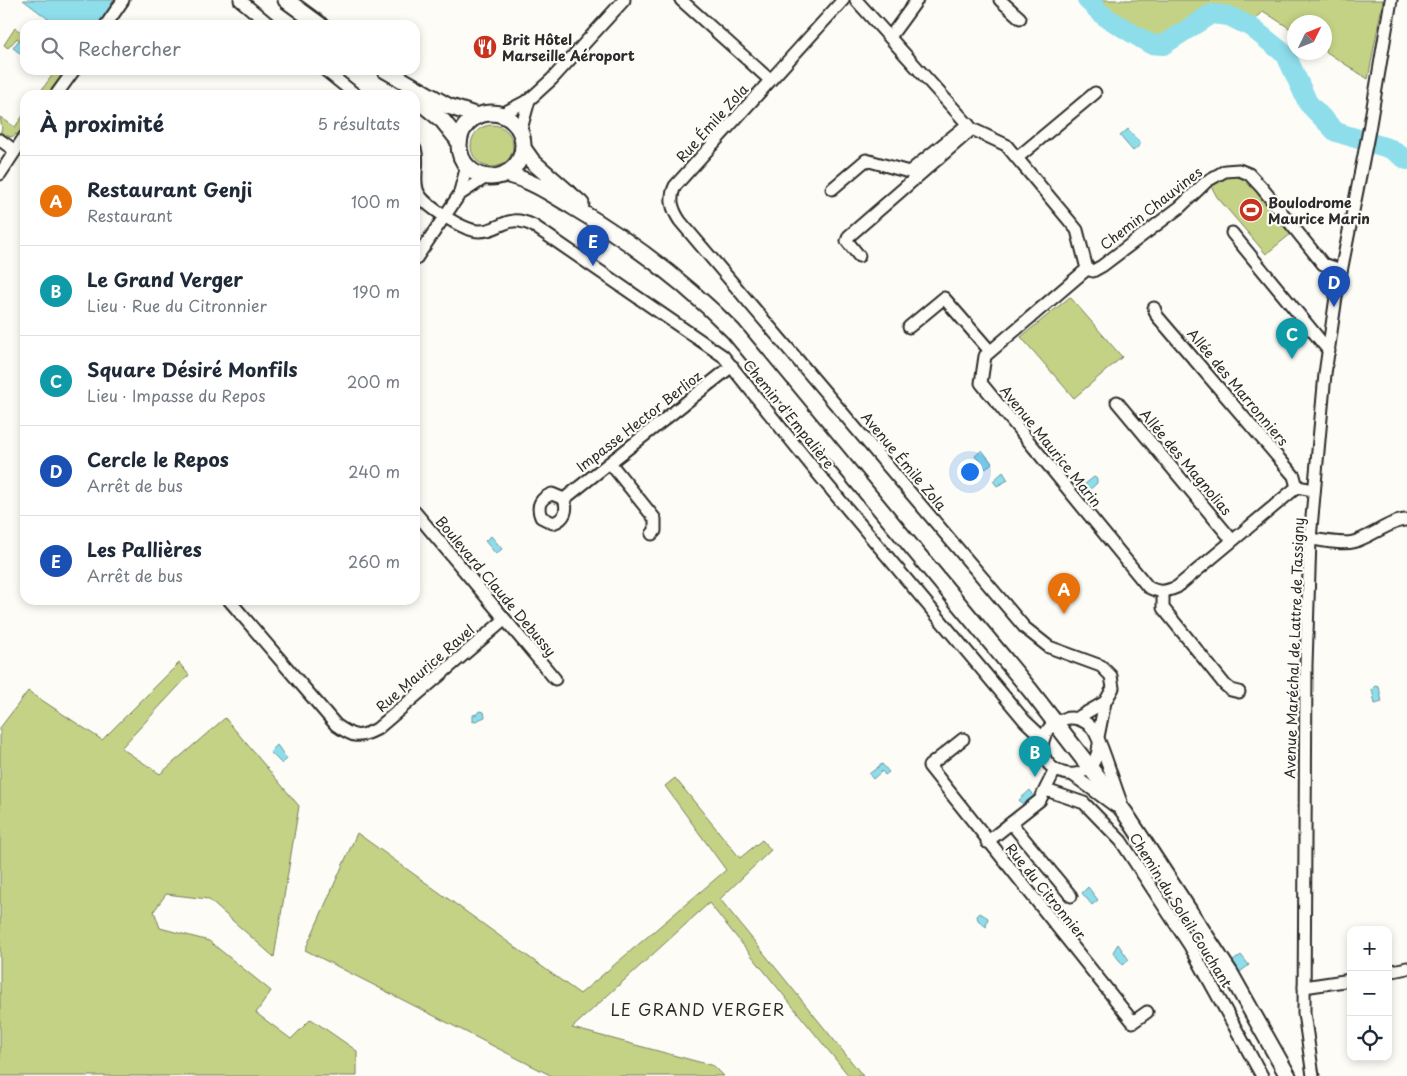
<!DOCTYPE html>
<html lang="fr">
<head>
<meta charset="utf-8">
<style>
	:root { --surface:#fff; --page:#f6f6f7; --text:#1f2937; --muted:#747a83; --line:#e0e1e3; --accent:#c8321e }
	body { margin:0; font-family:"Playpen Sans",sans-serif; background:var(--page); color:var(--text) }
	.controls { position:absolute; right:15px; bottom:15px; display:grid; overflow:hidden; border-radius:10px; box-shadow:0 2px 8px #0003 }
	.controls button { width:45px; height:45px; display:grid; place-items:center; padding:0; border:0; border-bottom:1px solid var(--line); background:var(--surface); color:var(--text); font:25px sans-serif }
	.compass { position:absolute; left:1287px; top:15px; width:45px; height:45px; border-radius:50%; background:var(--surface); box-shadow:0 2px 8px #0003; rotate:47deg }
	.you { position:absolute; left:969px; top:471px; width:18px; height:18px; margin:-12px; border:4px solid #fff; border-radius:50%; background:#1a73e8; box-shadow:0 0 0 8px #1a73e833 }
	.badge { display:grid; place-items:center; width:32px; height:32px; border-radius:50%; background:var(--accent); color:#fff; font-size:16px; font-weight:700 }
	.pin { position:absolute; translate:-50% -41px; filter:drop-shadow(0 1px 2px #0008) }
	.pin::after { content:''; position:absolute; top:26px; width:18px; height:15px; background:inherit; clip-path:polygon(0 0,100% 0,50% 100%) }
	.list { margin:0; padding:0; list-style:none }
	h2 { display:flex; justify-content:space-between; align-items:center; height:65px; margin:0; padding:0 20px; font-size:21px }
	h2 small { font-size:16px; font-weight:400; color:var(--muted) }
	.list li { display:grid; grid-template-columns:32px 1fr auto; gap:15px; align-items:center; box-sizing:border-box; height:90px; padding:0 20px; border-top:1px solid var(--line) }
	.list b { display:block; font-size:19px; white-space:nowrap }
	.list p { margin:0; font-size:16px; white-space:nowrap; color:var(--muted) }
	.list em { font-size:16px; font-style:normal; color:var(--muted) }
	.icon { flex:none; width:28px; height:28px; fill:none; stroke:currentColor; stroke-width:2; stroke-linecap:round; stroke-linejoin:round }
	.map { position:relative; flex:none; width:1407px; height:1076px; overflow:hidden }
	.search { position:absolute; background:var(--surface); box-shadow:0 2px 8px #0003; left:20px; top:20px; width:400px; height:55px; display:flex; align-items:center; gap:12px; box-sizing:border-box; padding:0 18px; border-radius:15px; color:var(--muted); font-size:19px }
	.panel { position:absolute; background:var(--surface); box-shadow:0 2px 8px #0003; left:20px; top:90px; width:400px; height:515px; border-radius:15px }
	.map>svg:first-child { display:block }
	.green { fill:#c4d286; stroke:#787e58 }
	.water { fill:#8eddea; stroke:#66969e }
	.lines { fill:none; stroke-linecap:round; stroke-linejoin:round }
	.river { stroke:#8eddea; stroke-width:20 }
	.minor-casing { stroke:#2b2b2b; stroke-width:15 }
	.major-casing { stroke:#2b2b2b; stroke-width:19 }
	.minor { stroke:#fdfcf7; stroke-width:11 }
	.major { stroke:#fdfcf7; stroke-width:15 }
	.labels { text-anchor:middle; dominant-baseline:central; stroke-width:4.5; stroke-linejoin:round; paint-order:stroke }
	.poi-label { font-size:14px; font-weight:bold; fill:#2b2b2b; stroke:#fdfcf7; text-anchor:start }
	.street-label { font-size:14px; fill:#2b2b2b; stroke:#fdfcf7 }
	.quarter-label { font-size:16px; letter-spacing:1px; fill:#2b2b2b; stroke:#fdfcf7 }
</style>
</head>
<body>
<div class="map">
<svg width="1407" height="1076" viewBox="0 0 1407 1076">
	<rect width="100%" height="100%" fill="#fdfcf7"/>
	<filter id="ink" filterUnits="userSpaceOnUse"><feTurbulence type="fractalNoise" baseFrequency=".02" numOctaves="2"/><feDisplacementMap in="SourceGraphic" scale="10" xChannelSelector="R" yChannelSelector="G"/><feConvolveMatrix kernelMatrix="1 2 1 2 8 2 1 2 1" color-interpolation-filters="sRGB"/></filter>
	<g filter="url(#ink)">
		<g class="green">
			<path d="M1092,0H1383L1368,79L1325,51L1324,22H1294V31L1263,11L1249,24C1197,0 1186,50 1152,43C1139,40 1103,10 1092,0Z"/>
			<path d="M15,28L25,35V44L17,38L8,48L4,45Z"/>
			<path d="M56,70H66L49,95H38Z"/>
			<path d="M25,113L23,131L11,137L0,133L2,129L0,117L15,127Z"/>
			<circle cx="492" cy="146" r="21"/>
			<path d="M1240,175L1250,181L1292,233L1266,254L1217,197L1210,184L1227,176Z"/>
			<path d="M1070,297L1122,357L1074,398L1021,337Z"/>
			<path d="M179,663L189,675L121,748L160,774L225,718L299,806L274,957L208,899L166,894L154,911L160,928L209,941L271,991L256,1013L291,1039L311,1019L357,1051V1076H0V728L28,691L102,740Z"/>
			<path d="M675,778L740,858L762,840L771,850L720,899L863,1076H849L709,903L572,1028L714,1066L724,1076H552L305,950L357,833L580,994L726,870L665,786Z"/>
		</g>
		<g class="water">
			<path d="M23,0H116L99,25H56Z"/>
			<path d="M19,40L25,44V57L13,48Z"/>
			<path d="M1128,129L1141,144L1133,151L1120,136Z"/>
			<path d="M982,450L992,463L986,469L975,456Z"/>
			<path d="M1003,472L1008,480L997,486L993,481Z"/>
			<path d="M1094,477L1097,479V483L1085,494L1080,488Z"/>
			<path d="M491,536L502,549L496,554L485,541Z"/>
			<path d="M1375,686L1379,687L1382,702L1375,704L1372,689Z"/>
			<path d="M479,711L484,712L485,717L473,722V715L477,714Z"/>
			<path d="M277,745L287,759L282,764L270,752Z"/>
			<path d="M882,764L889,772L885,775L882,771L873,779L869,774Z"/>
			<path d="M1030,790L1035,797L1024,806L1019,800Z"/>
			<path d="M1088,887L1098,900L1092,905L1082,893Z"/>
			<path d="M980,913L988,918L986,927L978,920L977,916Z"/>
			<path d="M1118,944L1129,960L1123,965L1113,952Z"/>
			<path d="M1241,955L1249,965L1240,972L1232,962Z"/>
		</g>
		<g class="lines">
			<path class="river" d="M1087,0L1104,16L1150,44L1163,45L1211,14L1229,16L1251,27L1286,55L1308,103L1336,132L1391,149L1407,160"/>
			<g class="minor-casing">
				<g id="minor">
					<path d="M240,0L270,25"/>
					<path d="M681,0L770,80"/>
					<path d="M843,0L675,186C669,199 672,209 680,221L1025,628L1049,647L1101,666L1111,676L1113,688L1105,702L1077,718"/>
					<path d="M856,0L972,129L1006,145L1077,230L1087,269L985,356L981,383L1148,587C1159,593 1165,592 1177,587L1297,487L1314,490"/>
					<path d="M1000,0L1020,18"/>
					<path d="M106,25L123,0"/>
					<path d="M890,37L917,0"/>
					<path d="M325,70L356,95"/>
					<path d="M56,95L74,70"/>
					<path d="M500,115L529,100L552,79L624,0"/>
					<path d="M520,133L529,100"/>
					<path d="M0,140L14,150"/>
					<path d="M415,149C420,163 412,178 418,192C423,205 464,231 479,231C503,231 505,212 534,226L723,356L819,475L1025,721L1043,738"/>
					<path d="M1017,158L1095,93"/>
					<path d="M0,174L25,136"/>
					<path d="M832,189L866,160L909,172L968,124"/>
					<path d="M459,195L486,177"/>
					<path d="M1232,233L1329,351"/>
					<path d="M859,256L847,241L849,236L972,129"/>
					<path d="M415,260L459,195L467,166"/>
					<path d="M1087,269L1093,271L1102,266L1180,207L1207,181L1225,171L1239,170L1249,174L1262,188L1323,264L1341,270"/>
					<path d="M1154,308L1157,316L1294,476L1297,487"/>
					<path d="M909,327L944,298L990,351"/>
					<path d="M1117,402L1232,540"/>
					<path d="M610,463L655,519V531L652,534"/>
					<path d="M564,499C568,510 565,519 553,523L541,517C536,505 541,498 552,494L564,499L732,366"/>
					<path d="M415,512L555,679"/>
					<path d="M1310,539C1323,540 1341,545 1353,542C1370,538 1392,519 1407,520"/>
					<path d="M1163,592V608L1225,685L1231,690L1239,692"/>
					<path d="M229,600L336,725C353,737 358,739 377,729L504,620"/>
					<path d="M1098,737L1105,702"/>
					<path d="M963,739L929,766L1133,1022L1147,1012"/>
					<path d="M1099,744C1095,795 1028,774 1045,735C1048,727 1056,721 1064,719C1074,716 1085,720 1092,728C1100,736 1115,788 1121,802"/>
					<path d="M1073,775L1115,806"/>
					<path d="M1046,790L1084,803L1121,841L1190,946L1262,1076"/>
					<path d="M1011,823L1071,896"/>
					<path d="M987,842L1040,800L1055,770"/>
					<path d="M1388,972L1407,968"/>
					<path d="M1304,987L1351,980"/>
					<path d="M1313,1076L1304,1013L1306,665L1310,539L1325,374L1336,297L1369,130L1391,0"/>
				</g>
			</g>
			<g class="major-casing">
				<g id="major">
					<path d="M286,0L320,25"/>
					<path d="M385,70L448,106L478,116"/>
					<path d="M415,98L443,121L459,141"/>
					<circle cx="491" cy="145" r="32"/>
					<path d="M523,148L533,162L581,204"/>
					<path d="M505,174C531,180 550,193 573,207C632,242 685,282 733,331L1030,690L1125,813L1230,973L1288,1076"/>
				</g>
			</g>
			<use href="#minor" class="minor"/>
			<use href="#major" class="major"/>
		</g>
	</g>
	<defs>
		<g id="restaurant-disc" transform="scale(1.25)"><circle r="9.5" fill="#c8321e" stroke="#fdfcf7"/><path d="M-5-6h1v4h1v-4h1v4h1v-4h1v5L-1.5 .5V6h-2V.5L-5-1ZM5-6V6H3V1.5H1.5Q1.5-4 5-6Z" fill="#fff"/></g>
		<g id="stadium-disc" transform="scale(1.25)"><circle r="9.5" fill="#c8321e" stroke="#fdfcf7"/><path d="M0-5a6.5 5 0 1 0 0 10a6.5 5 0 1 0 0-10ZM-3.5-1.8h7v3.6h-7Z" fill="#fff"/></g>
	</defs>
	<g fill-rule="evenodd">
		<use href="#restaurant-disc" x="485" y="47"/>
		<use href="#stadium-disc" x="1251" y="210"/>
	</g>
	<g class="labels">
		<g class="poi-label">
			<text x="502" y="39">Brit Hôtel<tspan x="502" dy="16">Marseille Aéroport</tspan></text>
			<text x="1268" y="202">Boulodrome<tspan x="1268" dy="16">Maurice Marin</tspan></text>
		</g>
		<g class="street-label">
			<text transform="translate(712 123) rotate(-48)">Rue Émile Zola</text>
			<text transform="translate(1151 208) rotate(-38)">Chemin Chauvines</text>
			<text transform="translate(1238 387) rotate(50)">Allée des Marronniers</text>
			<text transform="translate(789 414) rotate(51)">Chemin d'Empalière</text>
			<text transform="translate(639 421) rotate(-38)">Impasse Hector Berlioz</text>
			<text transform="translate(1051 446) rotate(51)">Avenue Maurice Marin</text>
			<text transform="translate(904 461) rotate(50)">Avenue Émile Zola</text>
			<text transform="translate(1186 462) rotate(50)">Allée des Magnolias</text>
			<text transform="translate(496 586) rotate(50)">Boulevard Claude Debussy</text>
			<text transform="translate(1294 648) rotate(-88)">Avenue Maréchal de Lattre de Tassigny</text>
			<text transform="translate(425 668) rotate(-41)">Rue Maurice Ravel</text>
			<text transform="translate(1046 891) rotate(51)">Rue du Citronnier</text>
			<text transform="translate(1181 910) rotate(58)">Chemin du Soleil Couchant</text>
		</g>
		<g class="quarter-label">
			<text x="698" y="1009">LE GRAND VERGER</text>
		</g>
	</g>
</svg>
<div class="controls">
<button>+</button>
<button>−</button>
<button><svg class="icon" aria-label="locate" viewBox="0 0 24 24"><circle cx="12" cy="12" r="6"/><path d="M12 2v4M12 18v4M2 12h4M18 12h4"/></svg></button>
</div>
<svg class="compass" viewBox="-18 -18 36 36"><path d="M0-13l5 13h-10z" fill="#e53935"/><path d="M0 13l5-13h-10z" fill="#747a83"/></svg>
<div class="you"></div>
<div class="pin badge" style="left:1064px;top:614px;background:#e8710a">A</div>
<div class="pin badge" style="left:1035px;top:777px;background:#0f9aa8">B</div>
<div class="pin badge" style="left:1292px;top:359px;background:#0f9aa8">C</div>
<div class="pin badge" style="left:1334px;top:307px;background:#1a4fb4">D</div>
<div class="pin badge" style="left:593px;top:266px;background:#1a4fb4">E</div>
<div class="search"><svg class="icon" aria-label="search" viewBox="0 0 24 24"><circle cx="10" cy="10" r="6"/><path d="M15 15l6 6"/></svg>Rechercher</div>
<section class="panel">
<h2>À proximité<small>5 résultats</small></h2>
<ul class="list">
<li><span class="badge" style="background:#e8710a">A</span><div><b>Restaurant Genji</b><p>Restaurant</p></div><em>100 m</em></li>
<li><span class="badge" style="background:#0f9aa8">B</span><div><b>Le Grand Verger</b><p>Lieu · Rue du Citronnier</p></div><em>190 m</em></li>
<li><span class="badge" style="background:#0f9aa8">C</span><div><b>Square Désiré Monfils</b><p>Lieu · Impasse du Repos</p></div><em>200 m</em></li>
<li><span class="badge" style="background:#1a4fb4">D</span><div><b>Cercle le Repos</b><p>Arrêt de bus</p></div><em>240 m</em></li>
<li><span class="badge" style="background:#1a4fb4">E</span><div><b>Les Pallières</b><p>Arrêt de bus</p></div><em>260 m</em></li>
</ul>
</section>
</div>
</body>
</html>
